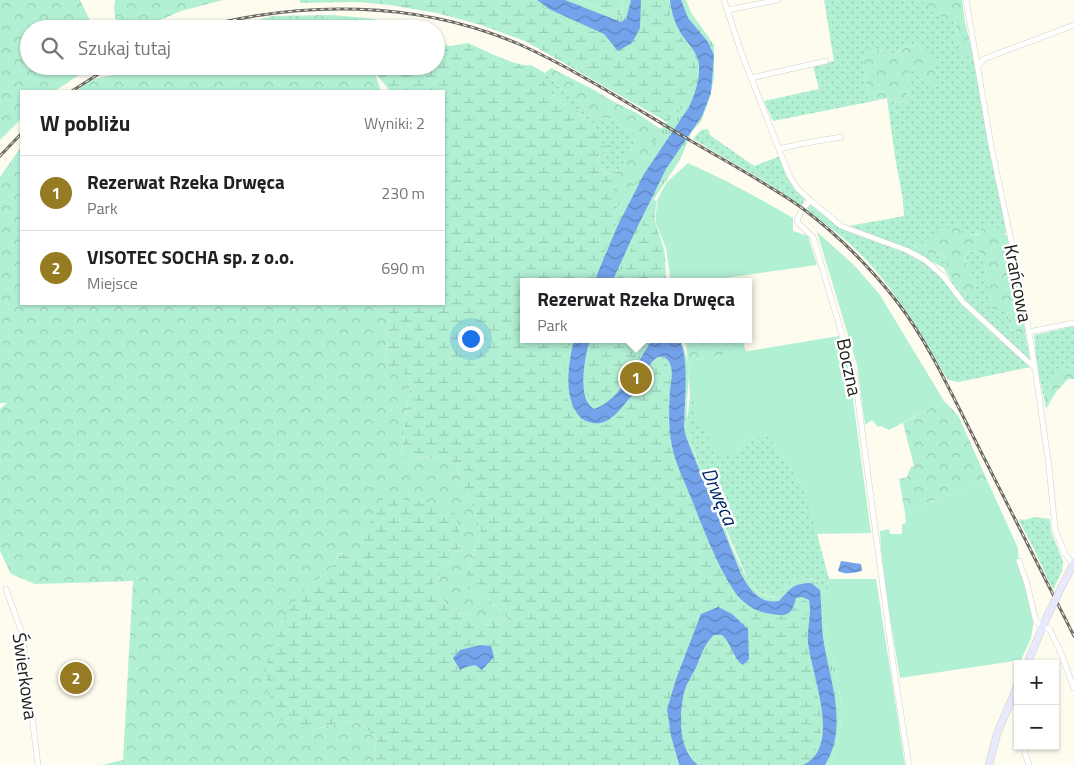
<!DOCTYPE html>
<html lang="pl">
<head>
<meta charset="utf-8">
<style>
	:root { --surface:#fff; --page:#f2f2f2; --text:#202124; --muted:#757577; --line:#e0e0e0; --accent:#967b23 }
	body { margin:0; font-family:"Titillium Web",sans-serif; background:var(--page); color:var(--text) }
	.controls { position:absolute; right:15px; bottom:15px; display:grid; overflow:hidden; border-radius:0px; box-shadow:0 1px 4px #0004 }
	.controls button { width:45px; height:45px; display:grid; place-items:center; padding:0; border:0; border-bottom:1px solid var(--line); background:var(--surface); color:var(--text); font:25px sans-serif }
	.you { position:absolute; left:470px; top:338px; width:18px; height:18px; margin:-12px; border:4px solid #fff; border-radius:50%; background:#1a73e8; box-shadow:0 0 0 8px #1a73e833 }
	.badge { display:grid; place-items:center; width:32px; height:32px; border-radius:50%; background:var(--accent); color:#fff; font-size:16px; font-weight:700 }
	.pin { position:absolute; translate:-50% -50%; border:2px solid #fff; box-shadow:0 1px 5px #0006 }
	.popup { position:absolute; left:520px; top:278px; width:232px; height:65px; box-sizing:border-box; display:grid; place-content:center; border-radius:0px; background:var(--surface); filter:drop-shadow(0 1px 4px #0005); font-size:16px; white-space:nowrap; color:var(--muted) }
	.popup b { font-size:19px; color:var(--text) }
	.popup::after { content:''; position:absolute; left:50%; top:100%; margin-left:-10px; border:10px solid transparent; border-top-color:var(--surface) }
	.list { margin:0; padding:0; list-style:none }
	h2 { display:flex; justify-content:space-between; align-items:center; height:65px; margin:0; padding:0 20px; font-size:21px }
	h2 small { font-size:16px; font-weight:400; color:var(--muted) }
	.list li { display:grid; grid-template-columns:32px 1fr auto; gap:15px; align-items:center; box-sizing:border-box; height:75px; padding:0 20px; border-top:1px solid var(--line) }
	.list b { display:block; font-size:19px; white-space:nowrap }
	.list p { margin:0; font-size:16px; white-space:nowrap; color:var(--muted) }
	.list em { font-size:16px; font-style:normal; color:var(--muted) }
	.icon { flex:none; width:28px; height:28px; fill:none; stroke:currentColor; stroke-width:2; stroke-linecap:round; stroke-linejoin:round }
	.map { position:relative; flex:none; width:1074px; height:765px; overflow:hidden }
	.search { position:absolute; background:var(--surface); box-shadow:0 1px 4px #0004; left:20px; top:20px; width:425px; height:55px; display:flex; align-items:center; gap:12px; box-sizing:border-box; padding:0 18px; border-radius:28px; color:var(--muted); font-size:19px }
	.panel { position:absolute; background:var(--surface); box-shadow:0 1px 4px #0004; left:20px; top:90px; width:425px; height:215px; border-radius:0px }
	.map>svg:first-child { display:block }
	.grass { fill:url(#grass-dots) }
	.forest { fill:url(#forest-crowns) }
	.wetland { fill:url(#wetland-marsh) }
	.park { fill:url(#park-tufts) }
	.garden { fill:#b2f0d4 }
	.water { fill:url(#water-waves) }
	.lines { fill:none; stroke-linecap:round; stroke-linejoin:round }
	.minor-casing { stroke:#d4d1c6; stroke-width:6 }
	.secondary-casing { stroke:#d4d1c6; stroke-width:8 }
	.minor { stroke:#fff; stroke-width:5 }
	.secondary { stroke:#e9e9fe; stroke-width:7 }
	.rail-casing { stroke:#6c6a63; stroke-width:3 }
	.rail { stroke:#fff; stroke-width:1; stroke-dasharray:4; stroke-linecap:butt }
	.secondary-bridge-casing { stroke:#d4d1c6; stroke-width:8; stroke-linecap:butt }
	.secondary-bridge { stroke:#e9e9fe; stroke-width:7 }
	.labels { text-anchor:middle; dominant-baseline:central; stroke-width:5; stroke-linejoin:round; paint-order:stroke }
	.street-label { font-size:19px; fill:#1f1e1a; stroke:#fff }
	.water-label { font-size:20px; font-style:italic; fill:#002967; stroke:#fff }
</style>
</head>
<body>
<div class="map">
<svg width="1074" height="765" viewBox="0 0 1074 765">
	<defs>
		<pattern id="grass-dots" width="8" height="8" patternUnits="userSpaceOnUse" patternTransform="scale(1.25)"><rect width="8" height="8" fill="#b2f0d4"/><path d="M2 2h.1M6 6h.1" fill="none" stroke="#99cdb5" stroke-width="1.8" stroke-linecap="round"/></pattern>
		<pattern id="forest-crowns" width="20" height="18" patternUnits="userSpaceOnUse" patternTransform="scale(1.25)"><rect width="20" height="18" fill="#b2f0d4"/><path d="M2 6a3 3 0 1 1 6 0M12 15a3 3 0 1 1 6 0" fill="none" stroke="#99cdb5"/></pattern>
		<pattern id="wetland-marsh" width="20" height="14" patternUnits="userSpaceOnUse" patternTransform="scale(1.25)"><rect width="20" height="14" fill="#b2f0d4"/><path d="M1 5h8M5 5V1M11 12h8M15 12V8" fill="none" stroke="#99cdb5"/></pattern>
		<pattern id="park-tufts" width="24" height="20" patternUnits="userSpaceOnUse" patternTransform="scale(1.25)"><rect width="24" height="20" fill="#b2f0d4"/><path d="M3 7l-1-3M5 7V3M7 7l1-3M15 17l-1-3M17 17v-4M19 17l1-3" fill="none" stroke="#99cdb5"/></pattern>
		<pattern id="water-waves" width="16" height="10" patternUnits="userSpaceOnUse" patternTransform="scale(1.25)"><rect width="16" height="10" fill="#74a3eb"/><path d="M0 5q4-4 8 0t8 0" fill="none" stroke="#5f84be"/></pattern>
	</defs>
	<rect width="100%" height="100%" fill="#fefbef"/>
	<g class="grass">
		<path d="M824,0H921L955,20L960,53L964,61L972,50L975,61L1007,236L1006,233C975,235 943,233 914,246L923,252L944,256C950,277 952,288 972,298L976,288L964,256L969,251L980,252L987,275L990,300L1007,311L1010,329L1026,336L1030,361L966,303L956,290L944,268L902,246L849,226L904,216L903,200L895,157L887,98L897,102L907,103L909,69L921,68V48L907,46L894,54L879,50L862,54L869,102L773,121L764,101L819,89L813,66L834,61Z"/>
		<path d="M545,73L564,91L577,98L590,117L612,119L623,128L638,135L634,146L619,171L605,174L598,161L600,154L609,149L597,140L594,124L581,118L577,110L565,105L559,97L549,94L542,81V76Z"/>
		<path d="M708,129L710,135L754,166L780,156C787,173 792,187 805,199L801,206L769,184L693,139L701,130Z"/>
		<path d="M810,205C822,209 830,221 841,228C869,238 901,245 926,262C940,273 949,289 961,302C982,325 1007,346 1030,367L959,382L948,380C919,331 891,281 849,243C836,232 821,221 807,210Z"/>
		<path d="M1074,326V366L1071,367L1044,393L1046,409L1037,366L1034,335Z"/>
		<path d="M694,396L738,452L746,440L768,435L806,492L829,579L827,595C818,579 808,576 791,579L782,594L777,597L768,596L758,592L749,582L721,518L718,499L701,471L690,438L687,422L690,397Z"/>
		<path d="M1034,517L1050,519L1051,531L1063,561L1062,571L1053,590L1031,543L1018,519L1025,520Z"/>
	</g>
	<g class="forest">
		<path d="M0,0H80L94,29H29V66H92L55,91H21V119L0,140Z"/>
		<path d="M115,0H223L181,11L140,29H117L114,8Z"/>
		<path d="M921,0H962L965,22L972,50L964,62L960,53L955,20C941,20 929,11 921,0Z"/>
		<path d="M333,15L341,29H223L273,16Z"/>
		<path d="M907,46C911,47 916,46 920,48C934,52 937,71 935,84L926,86L921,68L909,69L907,103L897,102L887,98L869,102L862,54L879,50L894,54Z"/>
		<path d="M129,66H367L375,73L381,91H76L90,80L113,75Z"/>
		<path d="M551,68L594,90L618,104L637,113L659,128L667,131L619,220L614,211L618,191L614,178L634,146L638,135L623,128L612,119L590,117L577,98L564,91L545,73Z"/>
		<path d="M21,147V304H390L385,364L411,377L401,457L446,458L456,466L481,529L463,587L489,599L508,619L486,625L475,617L450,609L432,586L463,545L364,533L358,558L339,553L330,571L306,587L311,730L356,719L377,738L373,765H102L123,760L133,581L35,584L11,574L0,551V409L7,403H0V177Z"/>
		<path d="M959,226L964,234L979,235L982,226L999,228L1007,236L1017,279L1026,336L1010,329L1007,311L993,309L990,300L987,275L980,252L969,251L964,256L976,288L973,299C952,288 950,277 944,256L923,252L914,246L947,228Z"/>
		<path d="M680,339H742L746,352L688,361L686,344Z"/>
		<path d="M1071,366H1074V379H1068L1056,392L1046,409L1044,393L1061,372Z"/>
		<path d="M944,401L958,415L987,480L915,508L905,513L899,479L907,477L911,467L914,466L903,423Z"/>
	</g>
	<g class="wetland">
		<path d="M299,0H537L604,34L641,0H670L699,62L689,107L672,125L541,50L525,41L481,25L437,13L390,5L358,2L301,3Z"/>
		<path d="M578,0H623L622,15L620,16Z"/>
		<path d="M333,15L375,19L399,29H341Z"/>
		<path d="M468,43C482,49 518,68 531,65L545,73L542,76V80L550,88L549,94L559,97L565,105L571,104L577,110L581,118L594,124L598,140L605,146L613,144L609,149L600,154L598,161L605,174L619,171L615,178L618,191L626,195L614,211L619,220L593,282H524V339H571L591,423L651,364L661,356L670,363V386L740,598L809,600L810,608L808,642L821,703L824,728L815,755L808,763L803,765H698C677,749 679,712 685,689C688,682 692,675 696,668C701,656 704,644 714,635H722L729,641L735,659L732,614L684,659L676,679L667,709L677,761L679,765H373L377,738L356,719L311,730L280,720L268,693L266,669L273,642L288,611L306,587L330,571L339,553L358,558L364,533L384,497L438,505L454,512L463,545L432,586L450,609L475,617L486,625L508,619L489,599L463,587L481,529L456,466L446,458L401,457L411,377L385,365L390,304H444V91H390L375,73L367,66H436V44L450,46Z"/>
		<path d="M651,200L657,201C652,224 658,228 664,249C666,259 665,271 666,282H612Z"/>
		<path d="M590,339H653L608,401L594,409L586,400V354Z"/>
	</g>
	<g class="park">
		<path d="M533,0H578L620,16L622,15L623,0H643V3L638,33L630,46L619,48L606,44L603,35L550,12Z"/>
		<path d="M668,0H686L692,14L714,45V79L708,103L701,122L692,131L680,160L655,197L616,282H592L618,220L662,127L674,115L688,104L698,63L692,52L677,32L671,22Z"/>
		<path d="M570,339H592C589,355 578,398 598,406C620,394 636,360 649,339H678C699,367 682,393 688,424C690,440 695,458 702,472C706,481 714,489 718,498C720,505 720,514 722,521C727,536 746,584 758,592C762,595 771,598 776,597C783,595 787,585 791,579L803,577L819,583L827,595L825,626L827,642L834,662L843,712L840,731L830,765H800L811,759L818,746L823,723L809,648L806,621L808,602L804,600L785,614L770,616L756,612L738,599L728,584L705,536L694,510L689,489L681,472L673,450L668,431V365L663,360L657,361C646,381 630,411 608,423C600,427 594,425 586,422C569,417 564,389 564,373C565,362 568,350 570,339Z"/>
	</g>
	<g class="garden">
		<path d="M688,163C724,179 759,198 793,218V231L808,236L817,265L696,282H671L666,248L656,224V213L658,198L667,182Z"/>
		<path d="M817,232L854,265L880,295L944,401L889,430L881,426L878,427L872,420L865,425L857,365Z"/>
		<path d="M839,336L849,370L871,533L816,534L806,492L768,435L746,440L738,452L722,455L715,450L695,416L694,396L690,397L688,361Z"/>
		<path d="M987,480L1018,548L1019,566L1034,620L1031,638L1021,660L900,678L882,569L880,531L889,529L890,534H902V524L906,523L905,513L915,508Z"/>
		<path d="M829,579H876L905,765H830L840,731L843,712L834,662L827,642L825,626V609Z"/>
	</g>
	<g class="water">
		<path d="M537,0H565L621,22L626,19L631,0H641L640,28L632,43L618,51L604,34L551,10Z"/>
		<path d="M670,0H681L688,18L708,42L714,55L711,93L702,116L666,169L633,236L612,282H594L617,227L644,174L689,107C695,94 702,74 698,60C695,49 685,41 679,30C674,21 671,10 670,0Z"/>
		<path d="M574,339H590C585,356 576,399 594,409C622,400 637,361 653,339H679C690,356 684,406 684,428L686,437L741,574C750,590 759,604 779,601C790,589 793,583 811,583L820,590C822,608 821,626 824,644C831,684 848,727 825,765H803C843,747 811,674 808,642C807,628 812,614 809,600L802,597L796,598C791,619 784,616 766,613C751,610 738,599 731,586C714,559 701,522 689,493C683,478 675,462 672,446C668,428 669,408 670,389C671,382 673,374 671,367C669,359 663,353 655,359C647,365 646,377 641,386C638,391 632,395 628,400C618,412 607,428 589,422C583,420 580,418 577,413C563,393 569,362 574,339Z"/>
		<path d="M841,561L861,564L862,571C854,573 846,575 838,571Z"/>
		<path d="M718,607L732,614L748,629L749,659L743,665C731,656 733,645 722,635H714C704,644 701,656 696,668C692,675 688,682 685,689C679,712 677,749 698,765H679L671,736L667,709L676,679L701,614Z"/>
		<path d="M480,645L491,646L494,657L482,670L475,665L466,667L460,670L453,658L460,650Z"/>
	</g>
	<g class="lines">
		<g class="minor-casing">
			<g id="minor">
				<path d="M724,0L741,52L789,175L798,189L810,200L800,213L797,222L813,237L855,378L895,677L909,765"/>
				<path d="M966,0L991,145L1022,293L1035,368L1049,466L1055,529L1065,554L1073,564"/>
				<path d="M728,10L778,0"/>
				<path d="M978,66L984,59L1074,25"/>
				<path d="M751,78L826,61"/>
				<path d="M779,149L800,144L841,137"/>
				<path d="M810,200L841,226L906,250L925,260L943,276L963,302L1035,368"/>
				<path d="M1028,332L1074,323"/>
				<path d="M1019,561L1027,584L1036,622L1050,630L1060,651L1074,688"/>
				<path d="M6,589L22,633L38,765"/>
				<path d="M1025,746V753L1029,765"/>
			</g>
		</g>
		<g class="secondary-casing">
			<g id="secondary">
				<path d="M1062,586L1074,563"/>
				<path d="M1027,664L1045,621"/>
				<path d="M989,765L997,734L1018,684"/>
			</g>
		</g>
		<use href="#minor" class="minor"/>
		<use href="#secondary" class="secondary"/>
		<g class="rail-casing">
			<g id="rail">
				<path d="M194,29C301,0 418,0 521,45C578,71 632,106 686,138C725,161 765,182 802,208C838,235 870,267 898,303C929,344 950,391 973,436C1007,503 1041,570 1074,636"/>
				<path d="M72,91L111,66"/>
				<path d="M0,156L21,134"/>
			</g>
		</g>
		<use href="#rail" class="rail"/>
		<g class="secondary-bridge-casing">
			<path id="secondary-bridge" d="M1045,621L1062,586"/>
		</g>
		<use href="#secondary-bridge" class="secondary-bridge"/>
	</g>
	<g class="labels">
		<g class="street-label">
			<text transform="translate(1019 283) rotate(79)">Krańcowa</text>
			<text transform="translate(850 367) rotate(78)">Boczna</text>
			<text transform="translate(26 676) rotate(82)">Świerkowa</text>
		</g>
		<g class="water-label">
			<text transform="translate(720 496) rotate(67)">Drwęca</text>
		</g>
	</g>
</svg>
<div class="controls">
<button>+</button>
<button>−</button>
</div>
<div class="you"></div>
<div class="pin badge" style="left:636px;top:378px">1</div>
<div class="popup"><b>Rezerwat Rzeka Drwęca</b>Park</div>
<div class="pin badge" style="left:76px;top:678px">2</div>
<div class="search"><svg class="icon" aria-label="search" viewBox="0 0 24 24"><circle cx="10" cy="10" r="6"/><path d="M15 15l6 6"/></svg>Szukaj tutaj</div>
<section class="panel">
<h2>W pobliżu<small>Wyniki: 2</small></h2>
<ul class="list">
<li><span class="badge">1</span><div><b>Rezerwat Rzeka Drwęca</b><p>Park</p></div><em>230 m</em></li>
<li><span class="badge">2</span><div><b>VISOTEC SOCHA sp. z o.o.</b><p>Miejsce</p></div><em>690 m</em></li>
</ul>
</section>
</div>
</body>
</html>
